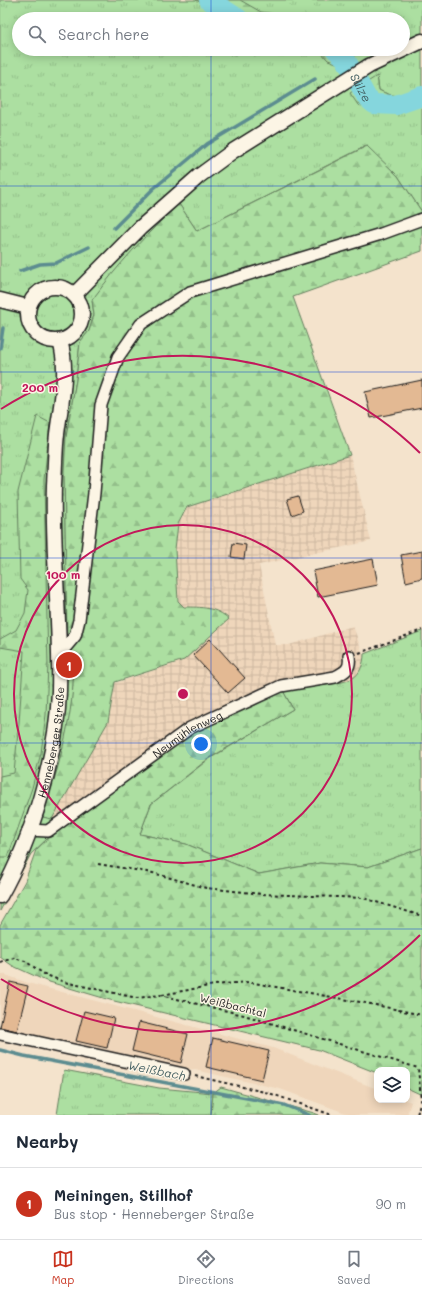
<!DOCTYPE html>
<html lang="en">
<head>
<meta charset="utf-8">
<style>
	:root { --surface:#fff; --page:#f2f2f3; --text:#1f2937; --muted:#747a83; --line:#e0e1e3; --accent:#c8321e }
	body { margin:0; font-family:Mali,sans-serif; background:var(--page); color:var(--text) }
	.controls { position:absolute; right:12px; bottom:12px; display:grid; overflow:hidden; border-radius:8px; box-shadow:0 2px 10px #0003 }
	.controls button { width:36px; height:36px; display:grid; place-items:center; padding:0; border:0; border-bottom:1px solid var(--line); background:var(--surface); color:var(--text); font:20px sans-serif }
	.you { position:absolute; left:201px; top:744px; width:14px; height:14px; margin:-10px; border:3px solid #fff; border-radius:50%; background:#1a73e8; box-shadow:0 0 0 6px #1a73e833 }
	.badge { display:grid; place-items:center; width:26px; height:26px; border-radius:50%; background:var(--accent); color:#fff; font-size:13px; font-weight:700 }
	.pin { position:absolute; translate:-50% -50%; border:2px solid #fff; box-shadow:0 1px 4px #0006 }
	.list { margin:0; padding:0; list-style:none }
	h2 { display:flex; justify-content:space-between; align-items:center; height:52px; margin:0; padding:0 16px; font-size:17px }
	h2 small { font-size:13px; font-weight:400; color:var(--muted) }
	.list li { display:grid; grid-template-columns:26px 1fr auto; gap:12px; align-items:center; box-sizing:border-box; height:72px; padding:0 16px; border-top:1px solid var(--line) }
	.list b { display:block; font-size:15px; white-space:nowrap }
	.list p { margin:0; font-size:13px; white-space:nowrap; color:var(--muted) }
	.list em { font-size:13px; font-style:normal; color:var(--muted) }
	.icon { flex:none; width:22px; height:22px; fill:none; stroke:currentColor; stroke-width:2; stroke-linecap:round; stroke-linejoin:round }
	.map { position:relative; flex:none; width:422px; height:1115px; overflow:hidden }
	.search { position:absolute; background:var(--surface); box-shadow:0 2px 10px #0003; left:12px; right:12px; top:12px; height:44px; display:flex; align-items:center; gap:10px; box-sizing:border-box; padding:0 14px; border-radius:22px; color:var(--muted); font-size:15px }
	.sheet { height:124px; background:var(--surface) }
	nav { display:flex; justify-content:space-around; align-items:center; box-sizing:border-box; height:56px; border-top:1px solid var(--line); background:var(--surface); font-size:11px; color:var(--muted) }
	nav a { display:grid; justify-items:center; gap:2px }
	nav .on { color:var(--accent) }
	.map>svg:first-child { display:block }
	.built { fill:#efd6bb }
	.industrial { fill:url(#industrial-grid) }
	.grass { fill:url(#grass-tufts); stroke:#647e5e; fill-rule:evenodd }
	.forest { fill:url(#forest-firs); stroke:#647e5e }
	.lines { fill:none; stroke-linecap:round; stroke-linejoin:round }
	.stream { stroke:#5b8c90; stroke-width:3.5 }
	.river { stroke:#85d6dd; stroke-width:20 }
	.building { fill:#e3b993; stroke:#1c1c1c }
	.minor-casing { stroke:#1c1c1c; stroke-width:14 }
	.major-casing { stroke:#1c1c1c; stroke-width:17 }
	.path { stroke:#1c1c1c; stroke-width:2; stroke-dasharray:3 3; stroke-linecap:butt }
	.minor { stroke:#fcf5e5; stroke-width:11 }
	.major { stroke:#fcf5e5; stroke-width:14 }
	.grid { fill:none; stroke:#1d4ed8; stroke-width:1; stroke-opacity:0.55 }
	.ring { fill:none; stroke:#c2185b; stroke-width:2 }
	.labels { text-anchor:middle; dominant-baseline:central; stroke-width:3; stroke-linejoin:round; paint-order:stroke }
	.street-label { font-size:11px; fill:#1c1c1c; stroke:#fcf5e5 }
	.water-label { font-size:12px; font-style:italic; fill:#415d60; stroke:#fcf5e5 }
	.centre { fill:#c2185b; stroke:#fcf5e5; stroke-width:2 }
	.ring-label { font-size:12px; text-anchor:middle; font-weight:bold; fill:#c2185b; stroke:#fcf5e5; stroke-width:3; stroke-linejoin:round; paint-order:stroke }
</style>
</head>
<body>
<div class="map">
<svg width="422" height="1115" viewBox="0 0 422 1115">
	<defs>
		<pattern id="industrial-grid" width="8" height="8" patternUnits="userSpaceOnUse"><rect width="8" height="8" fill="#efd6bb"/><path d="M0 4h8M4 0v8" fill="none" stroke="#ccb7a0"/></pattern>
		<pattern id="grass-tufts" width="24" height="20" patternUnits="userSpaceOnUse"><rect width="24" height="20" fill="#acdfa1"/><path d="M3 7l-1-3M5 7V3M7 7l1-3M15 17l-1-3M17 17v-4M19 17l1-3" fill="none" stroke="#93bf8a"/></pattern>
		<pattern id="forest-firs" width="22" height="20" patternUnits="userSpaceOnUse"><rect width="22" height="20" fill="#acdfa1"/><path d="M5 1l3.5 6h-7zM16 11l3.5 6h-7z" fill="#93bf8a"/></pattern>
	</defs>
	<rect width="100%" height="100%" fill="#f4e3cc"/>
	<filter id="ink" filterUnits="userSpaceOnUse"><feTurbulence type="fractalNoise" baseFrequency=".025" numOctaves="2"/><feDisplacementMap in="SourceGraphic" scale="8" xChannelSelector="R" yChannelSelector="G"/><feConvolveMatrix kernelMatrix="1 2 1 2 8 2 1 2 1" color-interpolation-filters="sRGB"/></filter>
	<g filter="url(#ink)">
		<path class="built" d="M0,973L28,983L273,1048L377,1089V1100H405L411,1102L407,1115H351L280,1089L115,1052L0,1028Z"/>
		<path class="industrial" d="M350,455L371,541L259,565L275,645H289L353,626L364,657L363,665L354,678L343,682L282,689L66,821L31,854L113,684L184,660L205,607H184L178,601L175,549L178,524L187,507Z"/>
		<g class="grass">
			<path d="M0,0H422V90C405,96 395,99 379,90L377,76L378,110L422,104V212L398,176L366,146L197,231L179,204L92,300L94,315L89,331L80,342L76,380L66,437L64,471L67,636C69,644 73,654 73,663C77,711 57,771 43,817L66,821L31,854L0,911ZM19,19H403V49H19Z"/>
			<path d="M422,631V848L368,867L320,863L259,874L186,844L140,834L151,804L209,759L293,709L282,689C298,687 340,686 353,678C360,674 364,663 364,654Z"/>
			<path d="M64,1070L159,1088L213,1093L211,1115H57Z"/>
		</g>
		<g class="forest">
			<path d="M196,0H240L261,12L315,19H226L224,15Z"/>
			<path d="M318,49H346L347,54L339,64L328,60Z"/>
			<path d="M377,76L379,90C395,99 405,96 422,90V104L378,110L358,105L350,93Z"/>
			<path d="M367,146L398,176L422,212V251L293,297L350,455L187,507L178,524L175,549L178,601L184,607C201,607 216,607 229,619L184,660L115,682L108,722L52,819L43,817C57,771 76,711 73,663C73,654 69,644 67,636L64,471L66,437L76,380L80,342L89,331L94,315L92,300C118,265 146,234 179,204L197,231Z"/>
			<path d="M37,416L50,423L44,480L48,665L46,715L41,753L32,788L8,857H0V776L14,773L19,722L24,651L0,647V639L16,630L25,613L28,590L20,579L18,492Z"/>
			<path d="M282,689L293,709L208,759L151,804L140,834L186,844L259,874L320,863L368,867L422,848V1095L407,1088V1070H377V1073L319,1050L110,1000L46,981L13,966L0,957V925L25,881L36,850L66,821L193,731Z"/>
			<path d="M221,1087L314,1113L319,1115H211L213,1093Z"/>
		</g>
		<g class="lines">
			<g class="stream">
				<path d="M114,228L153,189L207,144L315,79"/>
				<path d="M20,271L40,264L56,263L89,247"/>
				<path d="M0,348L3,328"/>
				<path d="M0,1050L24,1056L284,1105L309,1115"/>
			</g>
			<g class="river">
				<path d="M209,0L239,19"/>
				<path id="s1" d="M335,49L345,58L367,98L374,104L396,105L422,96"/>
			</g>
		</g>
		<g class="building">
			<path d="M422,380V408L371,418L365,392Z"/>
			<path d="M298,496L303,511L292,515L287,499Z"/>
			<path d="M233,543L246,545L244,559L231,557Z"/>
			<path d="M422,551V578L406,582L401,555Z"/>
			<path d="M373,559L378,585L318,597L313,571Z"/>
			<path d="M210,639L245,678L228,693L193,655Z"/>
			<path d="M10,982L28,986L17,1031L0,1027Z"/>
			<path d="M84,1011L114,1018L107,1048L76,1041Z"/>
			<path d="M139,1022L188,1034L181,1063L132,1051Z"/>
			<path d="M213,1038L269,1051L262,1080L206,1067Z"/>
		</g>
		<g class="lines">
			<g class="minor-casing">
				<g id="minor">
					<path d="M59,655L75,636L79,620L94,493L101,405L118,357L141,324L190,292L381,234L422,219"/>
					<path id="s2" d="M28,830L48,831L190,728L281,686L335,677C345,672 351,669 349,656"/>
					<path d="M0,1034L184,1074"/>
				</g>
			</g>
			<g class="major-casing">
				<g id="major">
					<circle cx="55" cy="314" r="27"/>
					<path d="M74,295L140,228L199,176L233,151L369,66L422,41"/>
					<path d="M0,300L28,307"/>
					<path id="s3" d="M0,896C32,840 57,755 59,691C61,622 52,554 54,485C55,468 55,450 57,434C61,402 69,372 60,341"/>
				</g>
			</g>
			<g class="path">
				<path d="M359,653L422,630"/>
				<path d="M98,864L153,873L206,888L262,894L363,898L422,916"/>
				<path d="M0,962L14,958L25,961L44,974L64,982L137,998L160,995L244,1015L418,1068L421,1099L417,1115"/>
				<path d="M162,995L214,985L248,982L371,1004L422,1015"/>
				<path d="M195,1076L269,1093L332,1115"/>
			</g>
			<use href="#minor" class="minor"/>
			<use href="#major" class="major"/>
		</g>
	</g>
	<path class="grid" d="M211,0V19M211,49V1115M0,186H422M0,372H422M0,558H422M0,743H422M0,929H422"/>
	<g class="ring">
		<circle cx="183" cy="694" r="169"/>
		<path d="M420 935A338 338 0 0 1 1 979M1 409A338 338 0 0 1 420 453"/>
	</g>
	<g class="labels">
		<g class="street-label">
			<text stroke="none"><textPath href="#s2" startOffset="190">Neumühlenweg</textPath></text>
			<text stroke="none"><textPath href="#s3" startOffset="163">Henneberger Straße</textPath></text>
			<text transform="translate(233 1005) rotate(14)">Weißbachtal</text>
		</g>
		<g class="water-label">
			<text stroke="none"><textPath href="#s1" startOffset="47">Sülze</textPath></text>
			<text transform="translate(157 1070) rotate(11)">Weißbach</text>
		</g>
	</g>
	<circle cx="183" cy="694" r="6" class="centre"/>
	<g class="ring-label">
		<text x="40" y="392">200 m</text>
		<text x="63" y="579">100 m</text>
	</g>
</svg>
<div class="controls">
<button><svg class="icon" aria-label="layers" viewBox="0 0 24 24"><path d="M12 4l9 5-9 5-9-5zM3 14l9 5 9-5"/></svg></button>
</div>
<div class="you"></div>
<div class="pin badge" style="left:69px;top:665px">1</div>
<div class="search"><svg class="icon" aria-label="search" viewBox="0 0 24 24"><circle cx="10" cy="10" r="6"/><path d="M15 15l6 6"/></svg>Search here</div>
</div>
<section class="sheet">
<h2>Nearby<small></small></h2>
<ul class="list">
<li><span class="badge">1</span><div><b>Meiningen, Stillhof</b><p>Bus stop · Henneberger Straße</p></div><em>90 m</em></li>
</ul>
</section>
<nav>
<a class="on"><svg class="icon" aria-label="map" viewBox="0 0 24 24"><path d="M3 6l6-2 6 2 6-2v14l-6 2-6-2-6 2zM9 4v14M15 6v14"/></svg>Map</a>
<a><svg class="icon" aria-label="directions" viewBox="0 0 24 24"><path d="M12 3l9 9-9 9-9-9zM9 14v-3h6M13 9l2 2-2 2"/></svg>Directions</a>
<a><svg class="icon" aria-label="saved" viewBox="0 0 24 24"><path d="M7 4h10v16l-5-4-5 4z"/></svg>Saved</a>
</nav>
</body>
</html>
